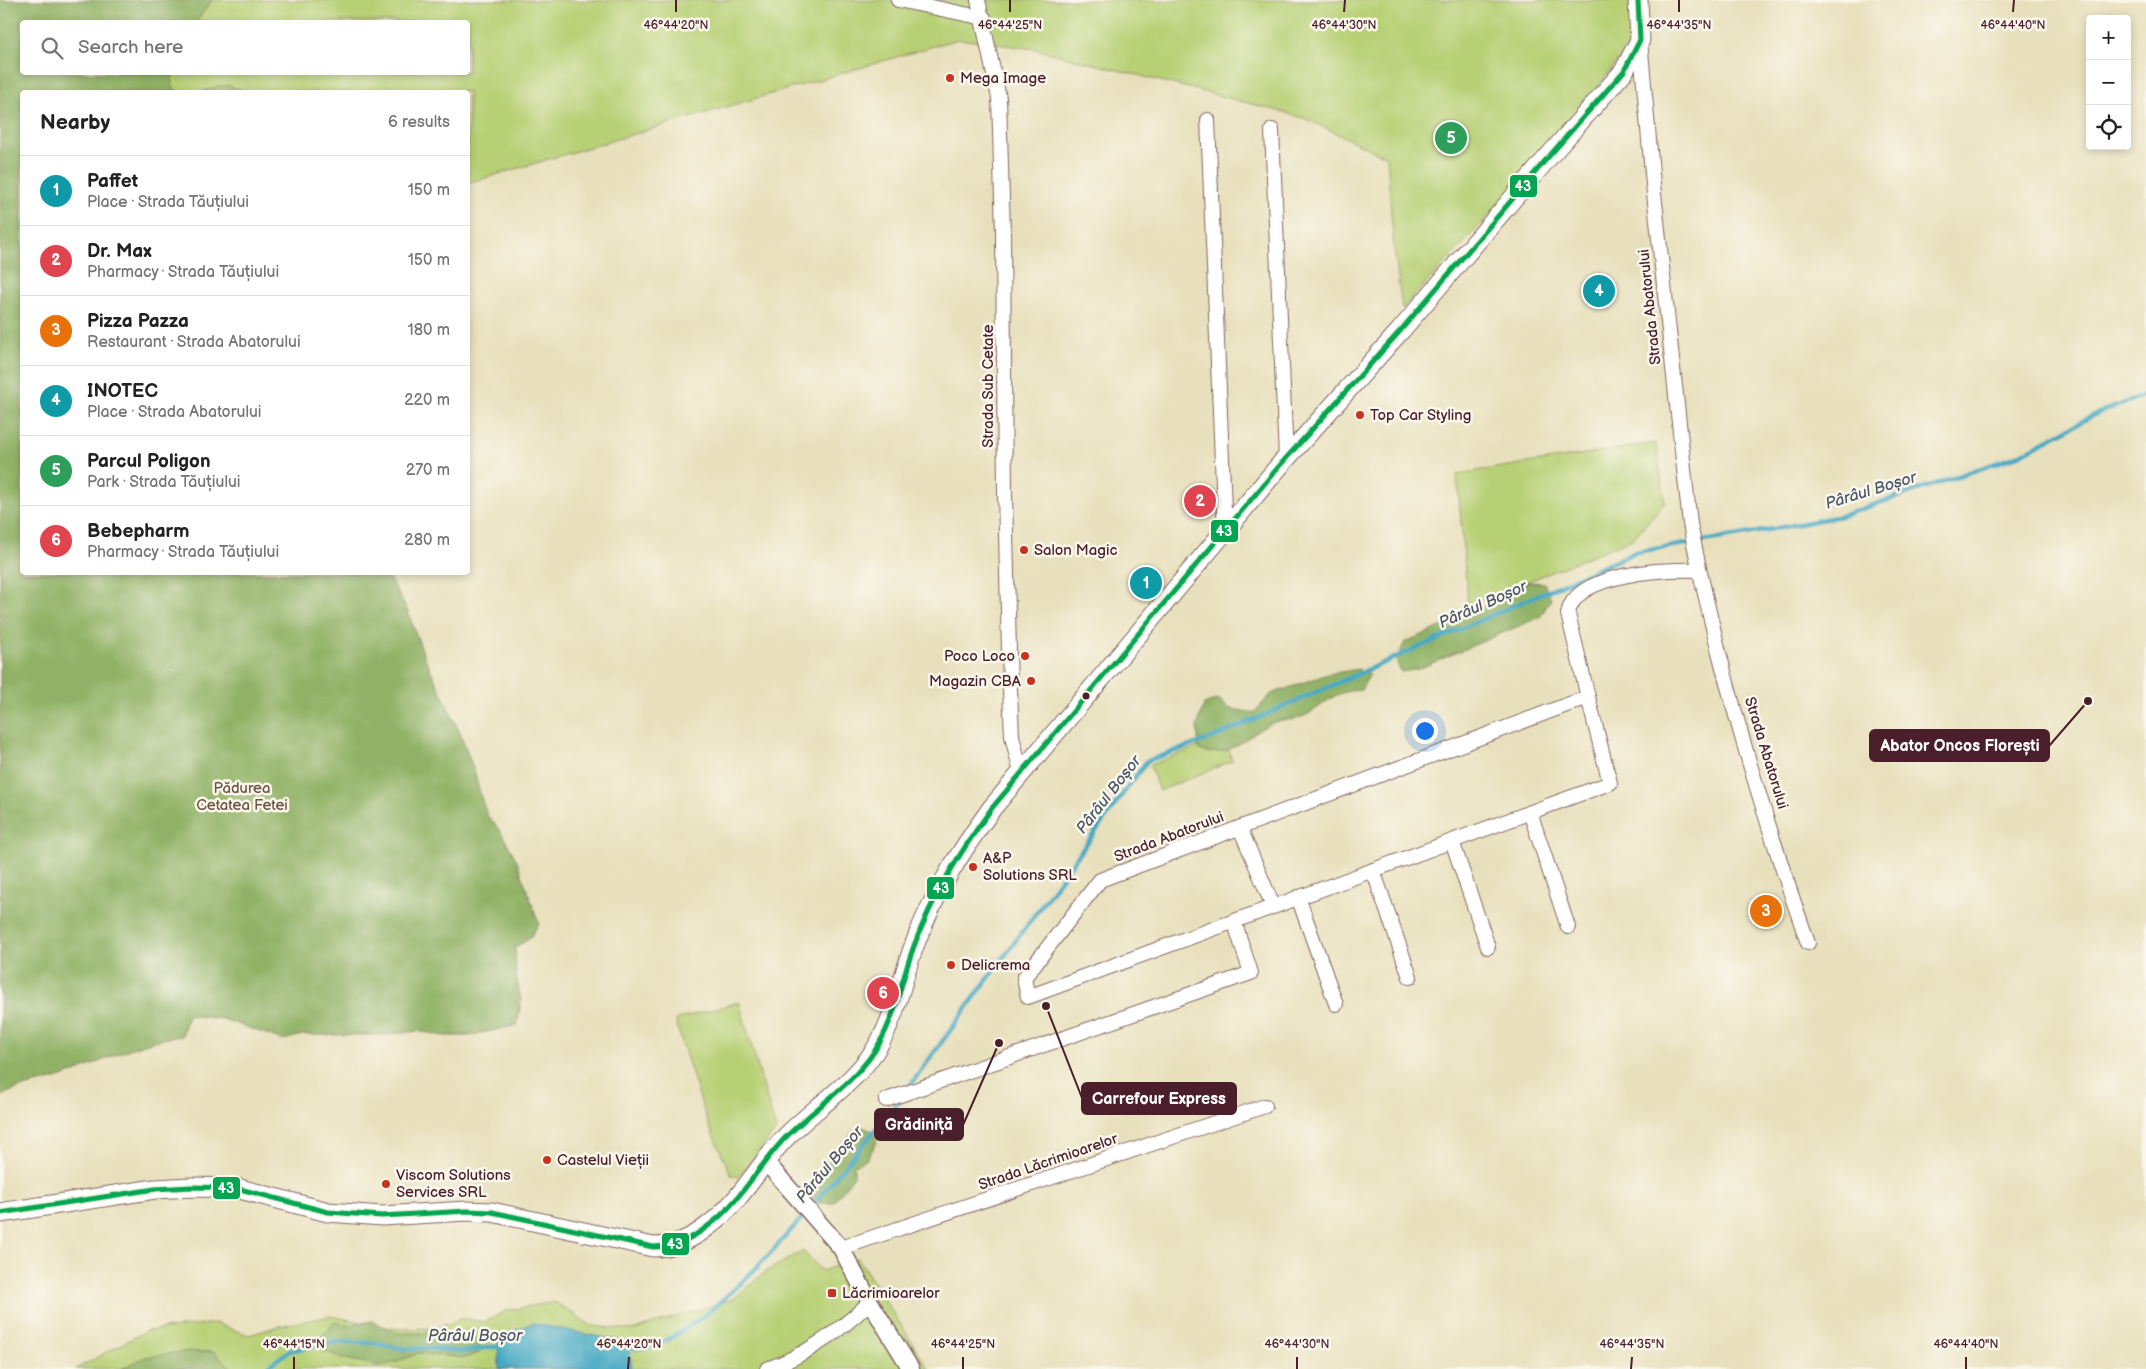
<!DOCTYPE html>
<html lang="en">
<head>
<meta charset="utf-8">
<style>
	:root { --surface:#fff; --page:#f2f2f2; --text:#222; --muted:#767676; --line:#e0e0e0; --accent:#db2777 }
	body { margin:0; font-family:"Balsamiq Sans",sans-serif; background:var(--page); color:var(--text) }
	.controls { position:absolute; right:15px; top:15px; display:grid; overflow:hidden; border-radius:5px; box-shadow:0 2px 8px #0003 }
	.controls button { width:45px; height:45px; display:grid; place-items:center; padding:0; border:0; border-bottom:1px solid var(--line); background:var(--surface); color:var(--text); font:25px sans-serif }
	.you { position:absolute; left:1424px; top:730px; width:18px; height:18px; margin:-12px; border:4px solid #fff; border-radius:50%; background:#1a73e8; box-shadow:0 0 0 8px #1a73e833 }
	.badge { display:grid; place-items:center; width:32px; height:32px; border-radius:50%; background:var(--accent); color:#fff; font-size:16px; font-weight:700 }
	.pin { position:absolute; translate:-50% -50%; border:2px solid #fff; box-shadow:0 1px 5px #0006 }
	.list { margin:0; padding:0; list-style:none }
	h2 { display:flex; justify-content:space-between; align-items:center; height:65px; margin:0; padding:0 20px; font-size:21px }
	h2 small { font-size:16px; font-weight:400; color:var(--muted) }
	.list li { display:grid; grid-template-columns:32px 1fr auto; gap:15px; align-items:center; box-sizing:border-box; height:70px; padding:0 20px; border-top:1px solid var(--line) }
	.list b { display:block; font-size:19px; white-space:nowrap }
	.list p { margin:0; font-size:16px; white-space:nowrap; color:var(--muted) }
	.list em { font-size:16px; font-style:normal; color:var(--muted) }
	.icon { flex:none; width:28px; height:28px; fill:none; stroke:currentColor; stroke-width:2; stroke-linecap:round; stroke-linejoin:round }
	.map { position:relative; flex:none; width:2146px; height:1369px; overflow:hidden }
	.search { position:absolute; background:var(--surface); box-shadow:0 2px 8px #0003; left:20px; top:20px; width:450px; height:55px; display:flex; align-items:center; gap:12px; box-sizing:border-box; padding:0 18px; border-radius:5px; color:var(--muted); font-size:19px }
	.panel { position:absolute; background:var(--surface); box-shadow:0 2px 8px #0003; left:20px; top:90px; width:450px; height:485px; border-radius:5px }
	.map>svg:first-child { display:block }
	.green { fill:#b7d075; stroke:#807850 }
	.forest { fill:#91b266; stroke:#6e6848 }
	.water { fill:#44a9c4; stroke:#476478 }
	.lines { fill:none; stroke-linecap:round; stroke-linejoin:round }
	.stream { stroke:#44a9c4; stroke-width:4.5 }
	.minor-casing { stroke:#81635e; stroke-width:16 }
	.tertiary-casing { stroke:#81635e; stroke-width:19 }
	.secondary-casing { stroke:#81635e; stroke-width:21 }
	.minor { stroke:#fff; stroke-width:14 }
	.tertiary { stroke:#fff; stroke-width:16 }
	.secondary { stroke:#fff; stroke-width:19 }
	.bus-1-casing { stroke:#fbf7ec; stroke-width:9 }
	.bus-1 { stroke:#00a651; stroke-width:5 }
	.ticks { fill:none; stroke:#4a1f2b; stroke-width:2 }
	.poi-dot { fill:#c8321e; stroke:#fbf7ec; stroke-width:2 }
	.bus-dot { fill:#4a1f2b; stroke:#fbf7ec; stroke-width:2 }
	.labels { text-anchor:middle; dominant-baseline:central; stroke-width:5; stroke-linejoin:round; paint-order:stroke }
	.poi-label { font-size:15px; fill:#4a1f2b; stroke:#fbf7ec; text-anchor:start }
	.street-label { font-size:15px; fill:#4a1f2b; stroke:#fbf7ec }
	.park-label { font-size:15px; fill:#6b5441; stroke:#fbf7ec }
	.water-label { font-size:16px; font-style:italic; fill:#485668; stroke:#fbf7ec }
	.ticks-label { font-size:12px; text-anchor:middle; fill:#4a1f2b; stroke:#fbf7ec; stroke-width:5; stroke-linejoin:round; paint-order:stroke }
	.leader { fill:none; stroke:#4a1f2b; stroke-width:2 }
	.callout-dot { fill:#4a1f2b; stroke:#fbf7ec; stroke-width:2 }
	.callout { fill:#4a1f2b; stroke:#4a1f2b; stroke-width:2 }
	.callout-label { font-size:16px; text-anchor:middle; font-weight:bold; fill:#fff }
	.line-badge { stroke:#fbf7ec; stroke-width:2 }
	.badge-label { font-size:14px; text-anchor:middle; font-weight:bold; fill:#fff }
</style>
</head>
<body>
<div class="map">
<svg width="2146" height="1369" viewBox="0 0 2146 1369">
	<rect width="100%" height="100%" fill="#fbf7ec"/>
	<filter id="ink" filterUnits="userSpaceOnUse"><feTurbulence type="fractalNoise" baseFrequency=".02" numOctaves="2"/><feDisplacementMap in="SourceGraphic" scale="10" xChannelSelector="R" yChannelSelector="G"/><feConvolveMatrix kernelMatrix="1 2 1 2 8 2 1 2 1" color-interpolation-filters="sRGB"/></filter>
	<filter id="wash" filterUnits="userSpaceOnUse"><feTurbulence type="fractalNoise" baseFrequency=".0096" numOctaves="4" result="noise"/><feDisplacementMap in="SourceGraphic" scale="20" xChannelSelector="R" yChannelSelector="G"/><feGaussianBlur stdDeviation="1.12" result="paint"/><feColorMatrix in="noise" values="0 0 0 0 0 0 0 0 0 0 0 0 0 0 0 0 0 1.4 0 .05"/><feComposite in="paint" operator="in"/></filter>
	<g filter="url(#wash)">
		<rect width="100%" height="100%" fill="#e8e0bc"/>
		<g class="green">
			<path d="M212,0H1633V40L1582,108L1513,190L1402,309L1393,239L1387,157L1304,118L1275,110L1035,49L958,39L468,183V92H244L239,88L207,90L203,92H176L172,84V72H468V22H196Z"/>
			<path d="M1656,443L1665,503L1632,539L1468,606L1457,474Z"/>
			<path d="M1225,736L1232,761L1159,791L1150,765Z"/>
			<path d="M739,1002L776,1130L738,1177L731,1175L707,1121L675,1020Z"/>
			<path d="M803,1251L822,1271L858,1258L929,1369H76L146,1331L215,1323L249,1335L279,1326L330,1316L397,1329L436,1328L463,1318L484,1322L508,1310L555,1302L592,1326L634,1330L733,1299L765,1272Z"/>
		</g>
		<g class="forest">
			<path d="M0,0H212L196,22H22V72L172,73V84L176,92H22V572L386,573L405,605L425,658L459,731L475,773L480,794L487,815L501,832L517,861L539,924L529,939L515,947L516,975L521,1001L517,1025L469,1036H444L419,1031L383,1035H302L283,1040L223,1019L188,1015L182,1036C135,1041 102,1063 59,1078C40,1084 16,1086 0,1097Z"/>
			<path d="M228,85L244,92H203L217,86Z"/>
			<path d="M1528,582L1544,583L1551,599L1540,617L1418,669L1401,672L1396,660L1405,642L1467,616L1484,607L1504,590Z"/>
			<path d="M1358,669L1370,674L1361,690C1329,691 1327,706 1302,717C1293,721 1281,719 1272,723C1246,734 1230,761 1199,750L1197,727L1204,704L1218,699L1228,708L1254,713L1271,694L1328,674Z"/>
			<path d="M859,1126L873,1131L877,1142L866,1160L854,1165V1176L833,1203H819L809,1195C823,1170 838,1145 859,1126Z"/>
			<path d="M372,1321L397,1333H443L450,1336L467,1332L479,1343V1353L465,1358L418,1353L398,1362L377,1366L342,1358L321,1350L317,1341L334,1322L350,1325Z"/>
			<path d="M188,1351L214,1352L233,1369H121L145,1357Z"/>
		</g>
		<path class="water" d="M532,1323L622,1341L630,1349L632,1369H499L498,1337Z"/>
		<g class="lines">
			<g class="stream">
				<path d="M909,1087L1147,761L1212,738L1636,552L1741,535L1841,516L2017,456L2098,413L2146,395"/>
				<path d="M811,1207L900,1100"/>
				<path d="M625,1348C632,1348 641,1349 648,1347C698,1335 772,1253 806,1213"/>
				<path d="M264,1369L289,1351L334,1342L372,1343L406,1349L429,1348L464,1352L491,1347H502"/>
			</g>
		</g>
	</g>
	<g filter="url(#ink)">
		<g class="lines">
			<g class="minor-casing">
				<g id="minor">
					<path d="M898,0L984,18"/>
					<path d="M978,0L999,98L1003,233L1005,495L1010,689L1012,736L1021,773"/>
					<path d="M1640,40L1653,184L1690,524C1718,666 1760,807 1808,943"/>
					<path d="M1208,120L1225,534"/>
					<path d="M1272,130L1286,459"/>
					<path d="M1588,697L1610,783L1028,997L1024,978L1100,880L1588,697L1568,614C1574,572 1667,569 1699,570"/>
					<path d="M1530,812L1568,927"/>
					<path d="M1240,828L1273,906"/>
					<path d="M1452,841L1488,947"/>
					<path d="M1373,870L1410,977"/>
					<path d="M1298,897L1336,1004"/>
					<path d="M886,1100L1251,973L1234,921"/>
					<path d="M841,1248L1265,1106"/>
					<path d="M767,1369C807,1355 840,1331 870,1302"/>
				</g>
			</g>
			<g class="tertiary-casing">
				<path id="tertiary" d="M765,1161L841,1248L870,1302L911,1369"/>
			</g>
			<g class="secondary-casing">
				<path id="secondary" d="M0,1213L155,1189L191,1187L236,1188L328,1212L382,1216L467,1211L492,1212L653,1247C673,1247 692,1239 708,1226C740,1203 758,1166 785,1138C816,1106 859,1081 880,1042C897,1011 902,978 914,946C933,895 960,852 992,808L1281,464L1401,330L1544,162L1624,71L1640,40L1638,0"/>
			</g>
			<use href="#minor" class="minor"/>
			<use href="#tertiary" class="tertiary"/>
			<use href="#secondary" class="secondary"/>
			<g class="bus-1-casing">
				<path id="bus-1" d="M0,1213L155,1189L191,1187L236,1188L328,1212L382,1216L467,1211L492,1212L653,1247C673,1247 692,1239 708,1226C740,1203 758,1166 785,1138C816,1106 859,1081 880,1042C897,1011 902,978 914,946C933,895 960,852 992,808L1281,464L1401,330L1544,162L1624,71L1640,40L1638,0"/>
			</g>
			<use href="#bus-1" class="bus-1"/>
		</g>
	</g>
	<path class="ticks" d="M676,12V0M1010,12V0M1344,12L1345,0M1679,12V0M2013,12L2014,0M294,1369V1357M628,1369L629,1357M963,1369V1357M1297,1369V1357M1631,1369L1632,1357M1966,1369V1357"/>
	<g class="poi-dot">
		<circle cx="950" cy="78" r="5"/>
		<circle cx="1360" cy="415" r="5"/>
		<circle cx="1024" cy="550" r="5"/>
		<circle cx="1025" cy="656" r="5"/>
		<circle cx="1031" cy="681" r="5"/>
		<circle cx="973" cy="867" r="5"/>
		<circle cx="951" cy="965" r="5"/>
		<circle cx="547" cy="1160" r="5"/>
		<circle cx="386" cy="1184" r="5"/>
		<rect x="827" y="1288" width="10" height="10" rx="2.5"/>
	</g>
	<circle class="bus-dot" cx="1086" cy="696" r="4.5"/>
	<g class="labels">
		<g class="poi-label">
			<text x="960" y="78">Mega Image</text>
			<text x="1370" y="415">Top Car Styling</text>
			<text x="1034" y="550">Salon Magic</text>
			<text x="1015" y="656" text-anchor="end">Poco Loco</text>
			<text x="1021" y="681" text-anchor="end">Magazin CBA</text>
			<text x="983" y="858">A&amp;P<tspan x="983" dy="17">Solutions SRL</tspan></text>
			<text x="961" y="965">Delicrema</text>
			<text x="557" y="1160">Castelul Vieții</text>
			<text x="396" y="1175">Viscom Solutions<tspan x="396" dy="17">Services SRL</tspan></text>
			<text x="842" y="1293">Lăcrimioarelor</text>
		</g>
		<g class="street-label">
			<text transform="translate(1650 307) rotate(-96)">Strada Abatorului</text>
			<text transform="translate(988 386) rotate(-90)">Strada Sub Cetate</text>
			<text transform="translate(1766 753) rotate(73)">Strada Abatorului</text>
			<text transform="translate(1169 837) rotate(-21)">Strada Abatorului</text>
			<text transform="translate(1048 1162) rotate(-19)">Strada Lăcrimioarelor</text>
		</g>
		<g class="park-label">
			<text x="242" y="788">Pădurea<tspan x="242" dy="17">Cetatea Fetei</tspan></text>
		</g>
		<g class="water-label">
			<text transform="translate(1871 491) rotate(-17)">Pârâul Boșor</text>
			<text transform="translate(1483 605) rotate(-24)">Pârâul Boșor</text>
			<text transform="translate(1109 795) rotate(-52)">Pârâul Boșor</text>
			<text transform="translate(830 1165) rotate(-50)">Pârâul Boșor</text>
			<text x="475" y="1336">Pârâul Boșor</text>
		</g>
	</g>
	<g class="ticks-label">
		<text x="676" y="29">46°44'20"N</text>
		<text x="1010" y="29">46°44'25"N</text>
		<text x="1344" y="29">46°44'30"N</text>
		<text x="1679" y="29">46°44'35"N</text>
		<text x="2013" y="29">46°44'40"N</text>
		<text x="294" y="1348">46°44'15"N</text>
		<text x="629" y="1348">46°44'20"N</text>
		<text x="963" y="1348">46°44'25"N</text>
		<text x="1297" y="1348">46°44'30"N</text>
		<text x="1632" y="1348">46°44'35"N</text>
		<text x="1966" y="1348">46°44'40"N</text>
	</g>
	<path class="leader" d="M2088 701L2049 746M1046 1006L1082 1098M999 1043L963 1125"/>
	<g class="callout-dot">
		<circle cx="2088" cy="701" r="5"/>
		<circle cx="1046" cy="1006" r="5"/>
		<circle cx="999" cy="1043" r="5"/>
	</g>
	<g class="callout">
		<rect x="1870" y="730" width="179" height="31" rx="5"/>
		<rect x="1082" y="1083" width="154" height="31" rx="5"/>
		<rect x="875" y="1109" width="88" height="31" rx="5"/>
	</g>
	<g class="callout-label">
		<text x="1960" y="751">Abator Oncos Florești</text>
		<text x="1159" y="1104">Carrefour Express</text>
		<text x="919" y="1130">Grădiniță</text>
	</g>
	<g class="line-badge">
		<rect x="1509" y="174" width="29" height="24" rx="5" fill="#00a651"/>
		<rect x="1210" y="519" width="29" height="24" rx="5" fill="#00a651"/>
		<rect x="926" y="876" width="29" height="24" rx="5" fill="#00a651"/>
		<rect x="212" y="1176" width="29" height="24" rx="5" fill="#00a651"/>
		<rect x="661" y="1232" width="29" height="24" rx="5" fill="#00a651"/>
	</g>
	<g class="badge-label">
		<text x="1523" y="191">43</text>
		<text x="1224" y="536">43</text>
		<text x="941" y="893">43</text>
		<text x="226" y="1193">43</text>
		<text x="675" y="1249">43</text>
	</g>
</svg>
<div class="controls">
<button>+</button>
<button>−</button>
<button><svg class="icon" aria-label="locate" viewBox="0 0 24 24"><circle cx="12" cy="12" r="6"/><path d="M12 2v4M12 18v4M2 12h4M18 12h4"/></svg></button>
</div>
<div class="you"></div>
<div class="pin badge" style="left:1146px;top:583px;background:#0f9aa8">1</div>
<div class="pin badge" style="left:1200px;top:501px;background:#e0444e">2</div>
<div class="pin badge" style="left:1766px;top:911px;background:#e8710a">3</div>
<div class="pin badge" style="left:1599px;top:291px;background:#0f9aa8">4</div>
<div class="pin badge" style="left:1451px;top:138px;background:#2e9e5b">5</div>
<div class="pin badge" style="left:883px;top:993px;background:#e0444e">6</div>
<div class="search"><svg class="icon" aria-label="search" viewBox="0 0 24 24"><circle cx="10" cy="10" r="6"/><path d="M15 15l6 6"/></svg>Search here</div>
<section class="panel">
<h2>Nearby<small>6 results</small></h2>
<ul class="list">
<li><span class="badge" style="background:#0f9aa8">1</span><div><b>Paffet</b><p>Place · Strada Tăuțiului</p></div><em>150 m</em></li>
<li><span class="badge" style="background:#e0444e">2</span><div><b>Dr. Max</b><p>Pharmacy · Strada Tăuțiului</p></div><em>150 m</em></li>
<li><span class="badge" style="background:#e8710a">3</span><div><b>Pizza Pazza</b><p>Restaurant · Strada Abatorului</p></div><em>180 m</em></li>
<li><span class="badge" style="background:#0f9aa8">4</span><div><b>INOTEC</b><p>Place · Strada Abatorului</p></div><em>220 m</em></li>
<li><span class="badge" style="background:#2e9e5b">5</span><div><b>Parcul Poligon</b><p>Park · Strada Tăuțiului</p></div><em>270 m</em></li>
<li><span class="badge" style="background:#e0444e">6</span><div><b>Bebepharm</b><p>Pharmacy · Strada Tăuțiului</p></div><em>280 m</em></li>
</ul>
</section>
</div>
</body>
</html>
